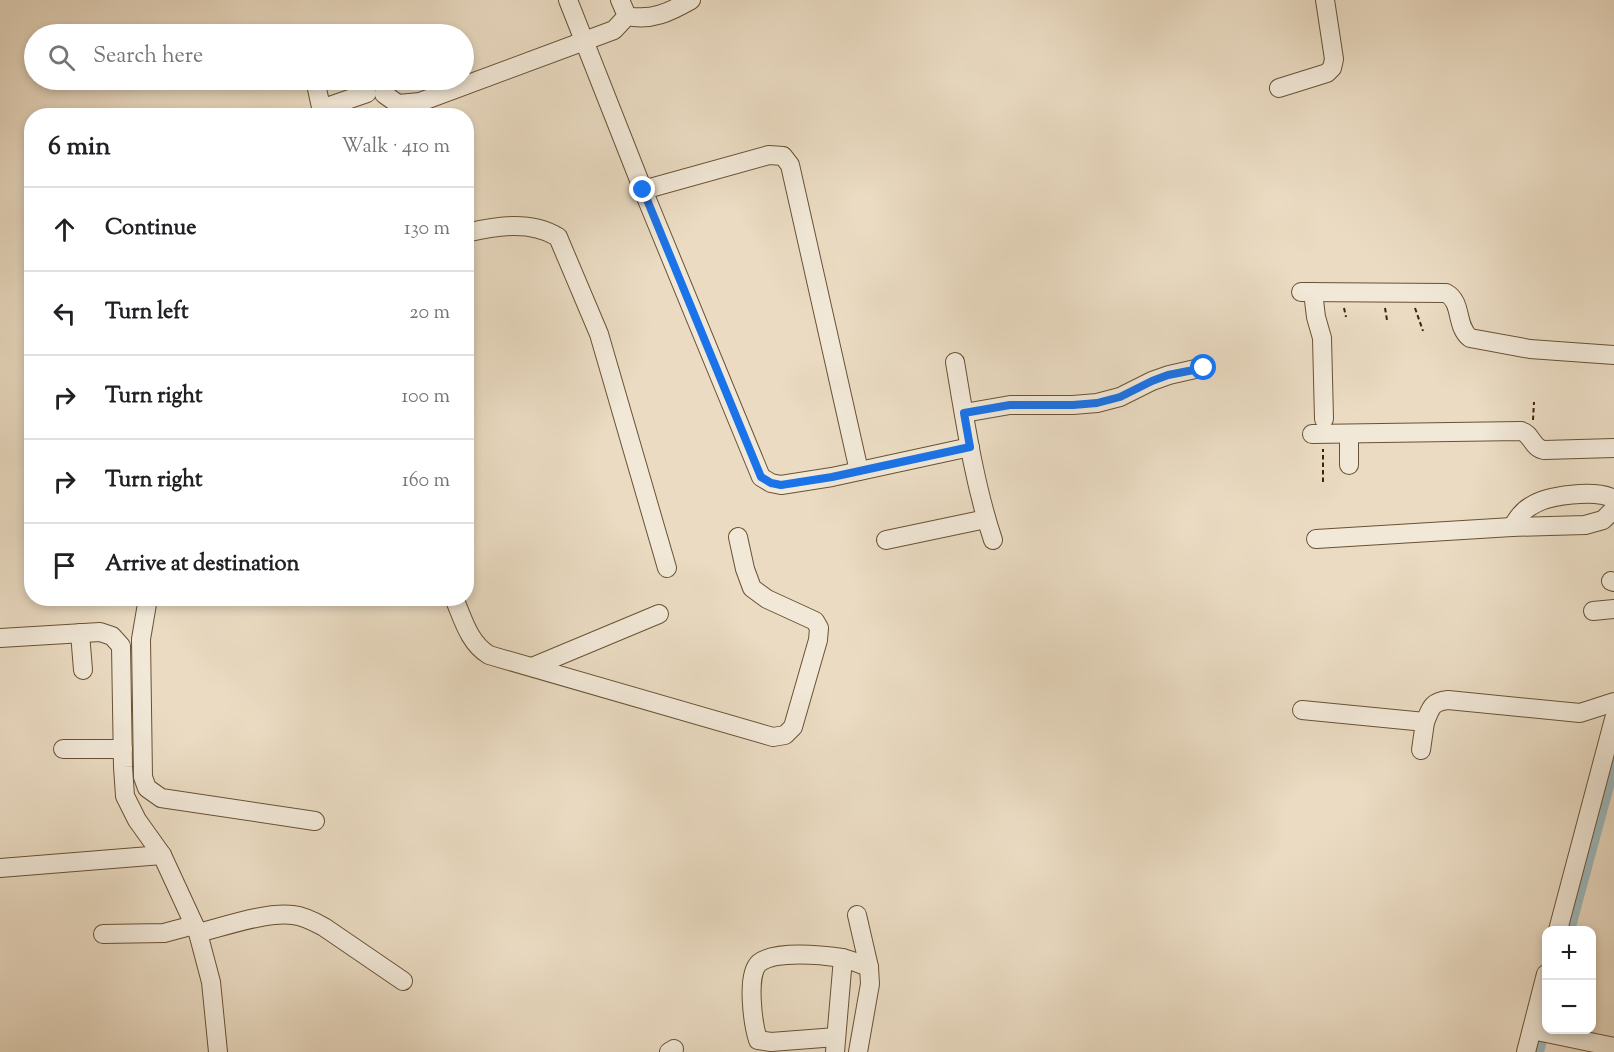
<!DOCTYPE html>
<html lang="en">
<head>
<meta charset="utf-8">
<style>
	:root { --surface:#fff; --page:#f2f2f2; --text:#202124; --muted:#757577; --line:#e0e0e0 }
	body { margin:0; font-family:"Sorts Mill Goudy",serif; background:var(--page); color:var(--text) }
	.controls { position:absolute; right:18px; bottom:18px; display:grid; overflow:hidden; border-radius:12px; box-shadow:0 3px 9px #0003 }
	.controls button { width:54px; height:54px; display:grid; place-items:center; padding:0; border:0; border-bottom:2px solid var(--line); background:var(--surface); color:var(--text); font:30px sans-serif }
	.stop { position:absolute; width:18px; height:18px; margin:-14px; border:4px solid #1a73e8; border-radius:50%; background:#fff }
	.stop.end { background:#1a73e8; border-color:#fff; box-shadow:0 2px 6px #0008 }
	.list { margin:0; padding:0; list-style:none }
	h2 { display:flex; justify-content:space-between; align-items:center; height:78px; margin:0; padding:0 24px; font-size:26px }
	h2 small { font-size:20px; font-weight:400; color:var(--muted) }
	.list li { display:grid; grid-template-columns:39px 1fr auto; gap:18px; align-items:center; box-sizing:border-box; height:84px; padding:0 24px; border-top:2px solid var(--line) }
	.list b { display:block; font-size:22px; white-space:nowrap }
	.list em { font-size:20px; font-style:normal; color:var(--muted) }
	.icon { flex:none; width:33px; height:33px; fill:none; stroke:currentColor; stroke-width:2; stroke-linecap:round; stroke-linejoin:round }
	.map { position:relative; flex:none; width:1614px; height:1052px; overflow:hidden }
	.search { position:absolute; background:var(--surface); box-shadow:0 3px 9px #0003; left:24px; top:24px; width:450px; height:66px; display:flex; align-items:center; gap:15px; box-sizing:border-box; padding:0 21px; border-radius:33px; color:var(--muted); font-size:22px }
	.panel { position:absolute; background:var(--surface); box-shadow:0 3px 9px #0003; left:24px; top:108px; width:450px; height:498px; border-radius:24px }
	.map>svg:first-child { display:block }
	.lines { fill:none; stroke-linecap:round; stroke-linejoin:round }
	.canal { stroke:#9cb9bd; stroke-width:14 }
	.minor-casing { stroke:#695234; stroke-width:20 }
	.path { stroke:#3e2405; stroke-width:2; stroke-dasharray:4.5 3; stroke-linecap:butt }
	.minor { stroke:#f1e8d7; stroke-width:18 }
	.route { stroke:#1a73e8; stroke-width:8 }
</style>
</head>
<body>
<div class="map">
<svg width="1614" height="1052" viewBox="0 0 1614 1052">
	<rect width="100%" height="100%" fill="#eadbc2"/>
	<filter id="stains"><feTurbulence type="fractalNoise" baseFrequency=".00333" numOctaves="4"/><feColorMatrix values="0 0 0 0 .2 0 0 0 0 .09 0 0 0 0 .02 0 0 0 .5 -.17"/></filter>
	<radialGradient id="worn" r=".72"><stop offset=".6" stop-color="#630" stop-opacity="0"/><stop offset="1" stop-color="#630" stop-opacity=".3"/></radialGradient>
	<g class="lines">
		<g class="canal">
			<path d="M1568,930L1614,760"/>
			<path d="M1537,1052L1546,1016"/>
		</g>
		<g class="minor-casing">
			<g id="minor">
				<path d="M568,0L643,190L769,155L783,156L790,165L859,471"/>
				<path d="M627,16C652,21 670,12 691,0"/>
				<path d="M315,80L323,116"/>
				<path d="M1279,88L1327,73L1332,68L1334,59L1325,0"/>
				<path d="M384,94L398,104L420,102L614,30L627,16L620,0"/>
				<path d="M321,109L367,93"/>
				<path d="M643,190L761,477L771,483L781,485L832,477L970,447"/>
				<path d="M466,233C496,226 530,220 558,237L599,334L667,568"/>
				<path d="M1301,292L1446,293C1463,302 1455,326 1470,338L1530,349L1614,355"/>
				<path d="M1313,292L1316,317L1322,338L1324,419"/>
				<path d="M955,362C965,421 974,483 993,540"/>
				<path d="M964,413L1010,405H1073L1097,403L1120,397L1152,381L1169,375L1204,367"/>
				<path d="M1312,434L1521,431C1532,434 1532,448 1544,450L1614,448"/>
				<path d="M1349,434V465"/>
				<path d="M1512,527C1517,519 1522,511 1531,506C1547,495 1596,489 1614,499"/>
				<path d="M1316,539L1512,527L1585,525L1603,520L1614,509"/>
				<path d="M886,540L986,519"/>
				<path d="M1611,581L1614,582"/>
				<path d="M148,598L141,639L143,777L147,788L161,798L315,821"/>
				<path d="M454,598C463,619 469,643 489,655L773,737L785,735L793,727L818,640L819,628L815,621L767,599L752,588L745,569L738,537"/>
				<path d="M1593,611L1614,609"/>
				<path d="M80,633L83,670"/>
				<path d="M0,638L100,632L112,636L121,646L123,767L125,796L137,820L162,855L198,933L211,982L218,1052"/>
				<path d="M532,667L659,614"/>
				<path d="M1302,710L1425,722L1421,750"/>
				<path d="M1425,722C1431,708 1431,702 1448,700L1580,713L1614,702"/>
				<path d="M63,749H123"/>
				<path d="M0,868L162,855"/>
				<path d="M857,915L869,967L870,984L858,1052"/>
				<path d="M1558,930L1614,719"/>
				<path d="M198,933C226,926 265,912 293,915C304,916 315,922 324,927L403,981"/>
				<path d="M103,934L164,933L194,925"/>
				<path d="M1532,1030L1614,1047"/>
				<path d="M836,1037L771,1042L758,1040C753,1024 746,975 759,963C775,950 823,955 842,958C851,960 860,964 869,967"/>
				<path d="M669,1052L674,1049"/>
				<path d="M835,1052L843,958"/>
				<path d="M1526,1052L1546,974"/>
			</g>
		</g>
		<g class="path">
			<path d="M1344,308L1346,317"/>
			<path d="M1385,308L1387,320"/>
			<path d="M1415,308L1423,331"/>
			<path d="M1533,420L1534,402"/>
			<path d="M1323,482V449"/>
		</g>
		<use href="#minor" class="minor"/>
	</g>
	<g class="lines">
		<path class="route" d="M643,190L761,477L771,483L781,485L832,477L970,447L964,413L1010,405H1073L1097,403L1120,397L1152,381L1168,375L1204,368"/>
	</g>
	<rect width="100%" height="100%" filter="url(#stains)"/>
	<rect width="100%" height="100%" fill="url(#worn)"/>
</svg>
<div class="controls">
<button>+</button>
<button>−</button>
</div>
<div class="stop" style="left:1204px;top:368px"></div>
<div class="stop end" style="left:643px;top:190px"></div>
<div class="search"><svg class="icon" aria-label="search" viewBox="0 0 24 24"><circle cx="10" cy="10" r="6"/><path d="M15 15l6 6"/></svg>Search here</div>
<section class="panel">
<h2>6 min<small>Walk · 410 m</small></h2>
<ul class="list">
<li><svg class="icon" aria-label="ahead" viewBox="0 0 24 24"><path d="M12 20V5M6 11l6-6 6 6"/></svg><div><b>Continue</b></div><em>130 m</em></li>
<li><svg class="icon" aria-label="left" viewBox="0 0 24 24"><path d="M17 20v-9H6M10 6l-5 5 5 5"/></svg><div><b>Turn left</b></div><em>20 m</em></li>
<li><svg class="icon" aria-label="right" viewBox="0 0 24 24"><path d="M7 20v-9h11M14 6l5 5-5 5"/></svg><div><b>Turn right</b></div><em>100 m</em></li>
<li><svg class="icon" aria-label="right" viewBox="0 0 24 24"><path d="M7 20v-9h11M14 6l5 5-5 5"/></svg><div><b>Turn right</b></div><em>160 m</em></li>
<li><svg class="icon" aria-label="arrive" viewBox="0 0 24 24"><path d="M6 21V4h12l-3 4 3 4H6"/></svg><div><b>Arrive at destination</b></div></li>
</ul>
</section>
</div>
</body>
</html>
